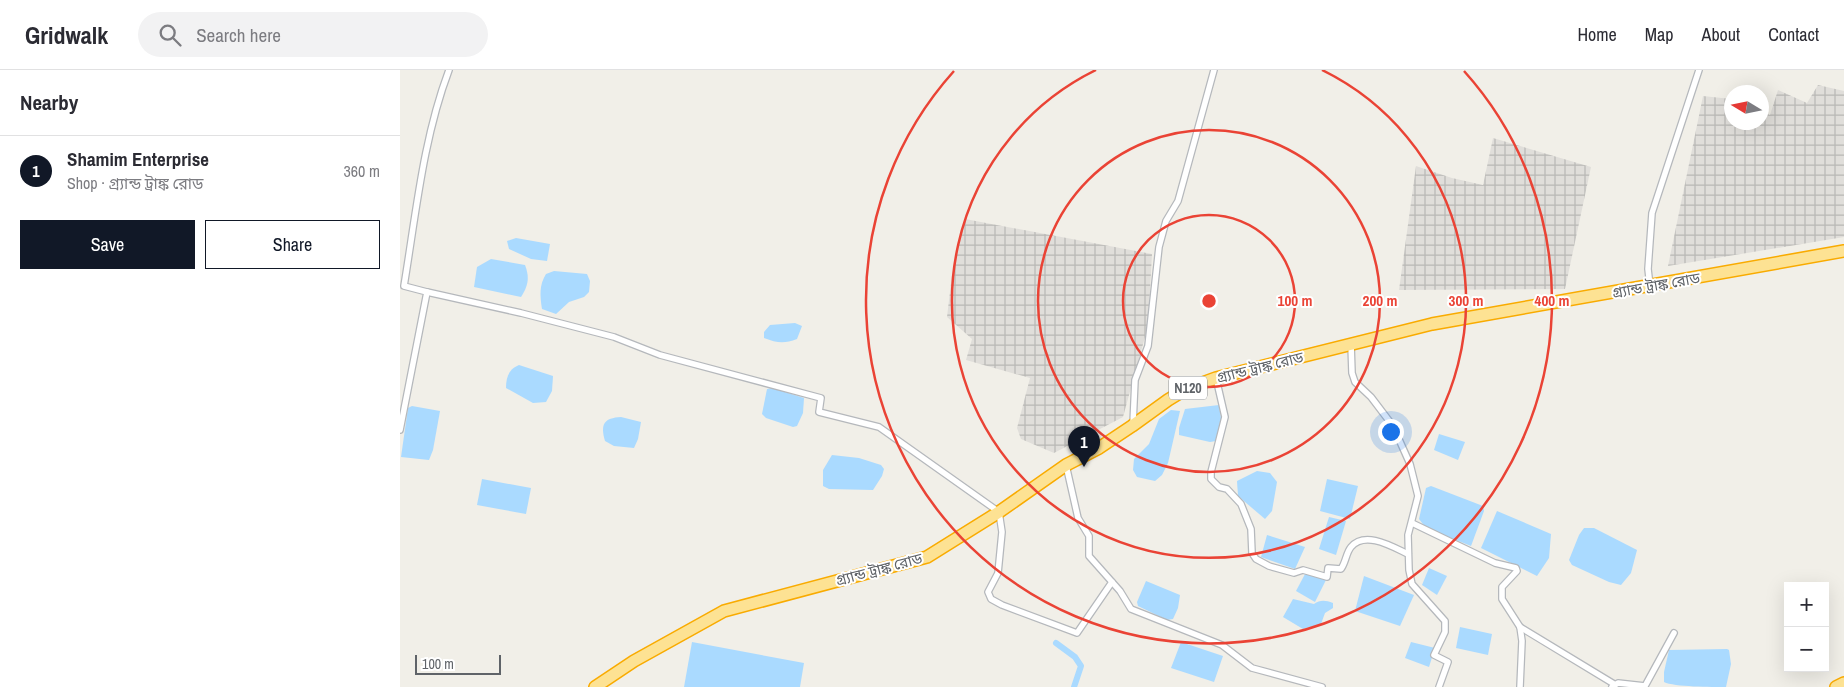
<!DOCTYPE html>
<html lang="en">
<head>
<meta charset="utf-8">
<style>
	:root { --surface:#fff; --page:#f2f2f3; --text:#2b2b33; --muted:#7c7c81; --line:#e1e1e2; --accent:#111827 }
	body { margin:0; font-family:"Archivo Narrow","Noto Sans Bengali",sans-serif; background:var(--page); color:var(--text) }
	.controls { position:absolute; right:15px; bottom:15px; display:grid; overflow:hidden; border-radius:0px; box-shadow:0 5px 20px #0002 }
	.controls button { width:45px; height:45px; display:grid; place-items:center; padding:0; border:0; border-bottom:1px solid var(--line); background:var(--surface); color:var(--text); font:25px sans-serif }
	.compass { position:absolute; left:1324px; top:15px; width:45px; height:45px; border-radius:50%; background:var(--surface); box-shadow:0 5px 20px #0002; rotate:280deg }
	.scale { position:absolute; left:15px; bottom:12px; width:86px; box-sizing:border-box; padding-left:5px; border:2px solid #5f6368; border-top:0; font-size:14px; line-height:18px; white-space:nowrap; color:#5f6368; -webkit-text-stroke:4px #fff; paint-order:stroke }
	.you { position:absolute; left:990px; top:361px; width:18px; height:18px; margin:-12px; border:4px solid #fff; border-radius:50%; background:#1a73e8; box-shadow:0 0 0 8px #1a73e833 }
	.badge { display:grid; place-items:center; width:32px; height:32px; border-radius:50%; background:var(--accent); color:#fff; font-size:16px; font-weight:700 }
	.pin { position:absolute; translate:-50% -41px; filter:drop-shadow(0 1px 2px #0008) }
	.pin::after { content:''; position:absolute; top:26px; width:18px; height:15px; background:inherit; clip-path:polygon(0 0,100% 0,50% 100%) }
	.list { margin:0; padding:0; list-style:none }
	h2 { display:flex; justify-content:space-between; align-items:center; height:65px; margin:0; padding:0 20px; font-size:21px }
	h2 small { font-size:16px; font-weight:400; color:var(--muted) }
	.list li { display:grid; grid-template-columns:32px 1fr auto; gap:15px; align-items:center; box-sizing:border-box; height:70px; padding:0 20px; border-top:1px solid var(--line) }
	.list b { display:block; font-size:19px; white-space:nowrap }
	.list p { margin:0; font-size:16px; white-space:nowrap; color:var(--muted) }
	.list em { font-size:16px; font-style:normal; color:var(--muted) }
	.actions { display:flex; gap:10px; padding:15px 20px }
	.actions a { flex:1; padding:11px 0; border:1px solid var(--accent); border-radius:0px; text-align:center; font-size:18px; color:var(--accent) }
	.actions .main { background:var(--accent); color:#fff }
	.icon { flex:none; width:28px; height:28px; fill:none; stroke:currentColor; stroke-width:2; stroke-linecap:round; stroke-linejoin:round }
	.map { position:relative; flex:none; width:1444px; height:617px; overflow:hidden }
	header { display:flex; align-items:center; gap:30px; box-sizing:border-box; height:70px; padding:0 25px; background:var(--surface); border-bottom:1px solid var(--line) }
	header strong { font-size:24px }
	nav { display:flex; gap:28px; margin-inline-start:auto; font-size:18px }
	.search { width:350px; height:45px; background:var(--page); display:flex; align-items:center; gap:12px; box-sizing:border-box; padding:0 18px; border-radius:28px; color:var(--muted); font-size:19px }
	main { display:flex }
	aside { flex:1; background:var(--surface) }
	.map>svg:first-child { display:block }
	.industrial { fill:url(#industrial-grid) }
	.water { fill:#aadaff }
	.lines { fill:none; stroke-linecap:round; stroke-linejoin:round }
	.canal { stroke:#aadaff; stroke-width:6 }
	.street-casing { stroke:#b5b8bc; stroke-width:8 }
	.highway-casing { stroke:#f9ab00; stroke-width:14 }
	.street { stroke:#fff; stroke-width:5.5 }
	.highway { stroke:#fde293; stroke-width:11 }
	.ring { fill:none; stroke:#ea4335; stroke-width:2.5 }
	.labels { text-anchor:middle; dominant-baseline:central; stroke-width:4; stroke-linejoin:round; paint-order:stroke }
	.shield { fill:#fff; stroke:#8f9295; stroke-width:1 }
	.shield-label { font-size:14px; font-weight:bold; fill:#5f6368 }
	.street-label { font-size:15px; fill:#5f6368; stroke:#fff }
	.centre { fill:#ea4335; stroke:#fff; stroke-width:2.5 }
	.ring-label { font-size:15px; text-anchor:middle; font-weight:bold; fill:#ea4335; stroke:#fff; stroke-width:4; stroke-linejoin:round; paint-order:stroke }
</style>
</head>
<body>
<header>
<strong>Gridwalk</strong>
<div class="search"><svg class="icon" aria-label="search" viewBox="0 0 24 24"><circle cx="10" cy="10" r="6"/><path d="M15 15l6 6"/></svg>Search here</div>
<nav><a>Home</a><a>Map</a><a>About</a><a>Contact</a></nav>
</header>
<main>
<aside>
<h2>Nearby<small></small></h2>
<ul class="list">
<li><span class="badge">1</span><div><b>Shamim Enterprise</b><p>Shop · গ্র্যান্ড ট্রাঙ্ক রোড</p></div><em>360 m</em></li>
</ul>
<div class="actions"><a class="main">Save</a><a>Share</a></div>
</aside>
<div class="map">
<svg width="1444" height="617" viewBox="0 0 1444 617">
	<defs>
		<pattern id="industrial-grid" width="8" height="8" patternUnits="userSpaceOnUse" patternTransform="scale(1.25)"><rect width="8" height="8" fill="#e0deda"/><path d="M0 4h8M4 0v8" fill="none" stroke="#b9b8b5"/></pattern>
	</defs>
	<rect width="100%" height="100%" fill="#f1efe8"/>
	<g class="industrial">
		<path d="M1418,15L1444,21V167L1268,196L1303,26L1331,29L1332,52H1362V40L1370,45L1378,20L1407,33Z"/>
		<path d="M1093,68L1191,97L1165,219L999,220L1016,96L1052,108L1083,115Z"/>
		<path d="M565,149L752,184L748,256L723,347L654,383L621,369L617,358L630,308L566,290L572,269L547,247L552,205Z"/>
	</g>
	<g class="water">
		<path d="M116,168L150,174L147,191L131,189L109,179L107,171Z"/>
		<path d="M91,189L125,195C130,208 128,216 121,227L74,217L77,197Z"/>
		<path d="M154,201L187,204L190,211L189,222L184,227L169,232L156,244L142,239C140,226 139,215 146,204Z"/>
		<path d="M395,253L402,256L397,269C384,274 377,273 364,268V262L370,255Z"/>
		<path d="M119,295L153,306L152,321L146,332L133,333L106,318C106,307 109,299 119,295Z"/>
		<path d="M372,318L404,328L403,343L397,356L393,357L366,348L362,344L367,319Z"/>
		<path d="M819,335L822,355L816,371L810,372L779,365V358L785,339Z"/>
		<path d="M12,336L40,341L33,380L29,390L1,387L8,338Z"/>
		<path d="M771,340L780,341L768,393L762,405L755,411L737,407L733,400L734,389L749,374L759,349Z"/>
		<path d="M221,347L241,352L238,369L234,378L214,376L205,371C200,354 204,348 221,347Z"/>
		<path d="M1039,364L1065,372L1058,390L1034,380Z"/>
		<path d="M432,385L459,388L481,395L484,399L482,406L473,420L429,419L423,416V400Z"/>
		<path d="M857,401L870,403L877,412L872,441L865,449L838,426L837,411Z"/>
		<path d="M82,409L131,418L126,444L77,435Z"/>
		<path d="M927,409L958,416L950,449L920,441Z"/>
		<path d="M1031,416L1083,436L1084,441L1071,476L1026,458L1019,449L1026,418Z"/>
		<path d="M1097,441L1151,464L1149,488L1137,506L1081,478Z"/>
		<path d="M929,447L946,451L936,485L919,479Z"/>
		<path d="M1184,458H1194L1237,480L1231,503L1221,515L1209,512L1172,495L1169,490L1179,465Z"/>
		<path d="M867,465L905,477L895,499L861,487Z"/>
		<path d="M1029,498L1047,506L1037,525L1022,515Z"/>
		<path d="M905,504L926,510L915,532L896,521Z"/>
		<path d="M964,506L1014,525L1000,556L955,541Z"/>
		<path d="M746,511L780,525L778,538L773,549L767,550L738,536L737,532Z"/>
		<path d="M893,529L914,534C920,530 925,530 933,533V538L925,543L921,554L903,559L883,547Z"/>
		<path d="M1060,557L1092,564L1088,585L1056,578Z"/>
		<path d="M292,572L404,593L400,617H284Z"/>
		<path d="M781,572L823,586L814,612L771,598Z"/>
		<path d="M1011,572L1035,578L1029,597L1005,588Z"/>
		<path d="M1327,579L1329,580L1331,594L1326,617C1312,617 1274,617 1264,612V602L1269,580Z"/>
	</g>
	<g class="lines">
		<path class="canal" d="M656,573L675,587L681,596L674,617"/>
		<g class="street-casing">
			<g id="street">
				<path d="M1250,216L1248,199L1252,143L1299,0"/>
				<path d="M27,222L121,243L214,267L260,285L421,328L419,342L479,357L599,442L602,462L598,503L588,522L591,529L602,535L677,563L712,512"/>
				<path d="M951,274L952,303L955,312L971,327L993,356L1010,394L1018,426L1008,465L1009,500L1012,514L1045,551V562L1034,585L1048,592L1039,617"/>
				<path d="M816,308L825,347L811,402V409L819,417L827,419L841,434L851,459L852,483L856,489L869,496L894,503L903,500L927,507L928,498L941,499C946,492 946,483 951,477C965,460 993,477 1008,484"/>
				<path d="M733,354L735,310L748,276L759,177L766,151L778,131L814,0"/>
				<path d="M0,360L27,222L4,216C16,144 23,69 49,0"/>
				<path d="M666,395L678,448L689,466V486L720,521L731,539L822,575L852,598L922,617"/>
				<path d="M1012,453L1095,493L1116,498L1117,501L1102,517V529L1120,557L1122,571L1120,617"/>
				<path d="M1120,557L1214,614"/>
				<path d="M1212,617L1218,613L1245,616L1274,563"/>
			</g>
		</g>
		<g class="highway-casing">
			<g id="highway">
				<path d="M195,617L234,591L324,541L527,487L599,442L666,395L699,378L732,356L768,330L786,319L816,308L1032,254L1444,181"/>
				<path d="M1436,617L1444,613"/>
			</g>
		</g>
		<use href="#street" class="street"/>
		<use href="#highway" class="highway"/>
	</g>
	<g class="ring">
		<circle cx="809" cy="231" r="86"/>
		<circle cx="809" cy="231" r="171"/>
		<path d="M922 0A257 257 0 1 1 696 0"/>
		<path d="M1064 1A343 343 0 1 1 554 1"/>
	</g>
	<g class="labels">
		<rect class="shield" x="769" y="306.5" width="38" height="23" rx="4"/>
		<g class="shield-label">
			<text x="788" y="318">N120</text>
		</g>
		<g class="street-label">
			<text transform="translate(1256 215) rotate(-10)">গ্র্যান্ড ট্রাঙ্ক রোড</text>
			<text transform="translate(860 297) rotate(-14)">গ্র্যান্ড ট্রাঙ্ক রোড</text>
			<text transform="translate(479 499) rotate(-15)">গ্র্যান্ড ট্রাঙ্ক রোড</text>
		</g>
	</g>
	<circle cx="809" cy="231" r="8" class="centre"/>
	<g class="ring-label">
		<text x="895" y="236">100 m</text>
		<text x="980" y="236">200 m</text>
		<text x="1066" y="236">300 m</text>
		<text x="1152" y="236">400 m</text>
	</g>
</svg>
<div class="controls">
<button>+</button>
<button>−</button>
</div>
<svg class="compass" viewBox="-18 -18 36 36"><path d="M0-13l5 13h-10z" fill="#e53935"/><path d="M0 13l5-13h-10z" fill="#7c7c81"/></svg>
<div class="scale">100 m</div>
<div class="you"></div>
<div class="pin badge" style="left:684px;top:397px">1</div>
</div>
</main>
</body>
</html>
